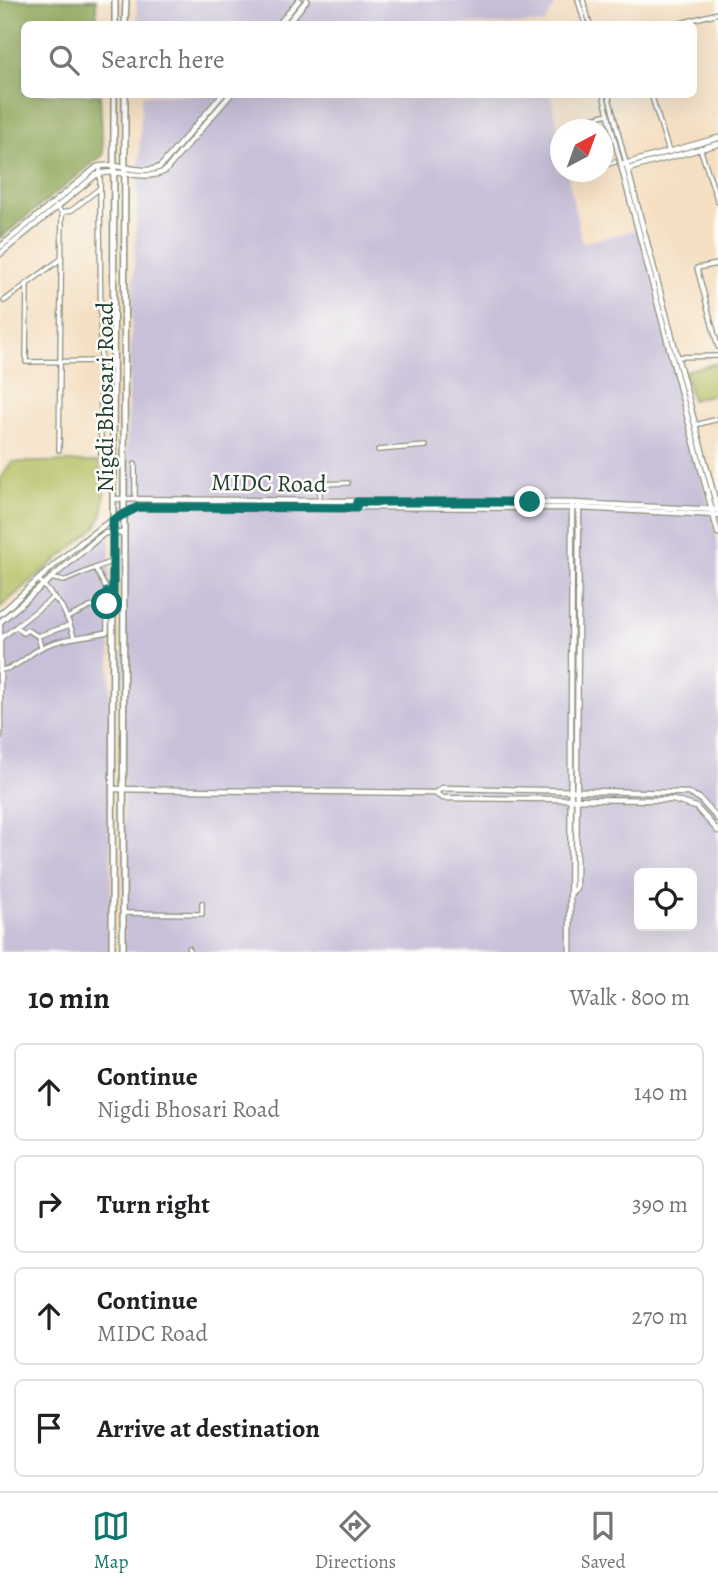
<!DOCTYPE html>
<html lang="en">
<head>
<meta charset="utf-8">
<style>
	:root { --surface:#fff; --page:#f2f2f2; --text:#202124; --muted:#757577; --line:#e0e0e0; --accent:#0f766e }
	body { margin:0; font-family:Alegreya,serif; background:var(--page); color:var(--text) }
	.controls { position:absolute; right:21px; bottom:21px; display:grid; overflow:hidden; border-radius:10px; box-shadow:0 7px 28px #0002 }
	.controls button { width:63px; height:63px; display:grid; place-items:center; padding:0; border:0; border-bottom:2px solid var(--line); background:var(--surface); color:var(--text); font:35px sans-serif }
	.compass { position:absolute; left:550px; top:119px; width:63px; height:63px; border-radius:50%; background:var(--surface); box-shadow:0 7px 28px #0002; rotate:41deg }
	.stop { position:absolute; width:21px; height:21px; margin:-16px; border:5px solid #0f766e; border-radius:50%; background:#fff }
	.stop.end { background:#0f766e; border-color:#fff; box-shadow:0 2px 7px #0008 }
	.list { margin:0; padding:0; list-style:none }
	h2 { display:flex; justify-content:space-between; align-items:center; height:91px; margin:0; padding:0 28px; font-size:30px }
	h2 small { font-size:23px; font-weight:400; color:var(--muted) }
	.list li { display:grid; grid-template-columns:46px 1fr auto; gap:21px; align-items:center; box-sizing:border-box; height:98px; margin:0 14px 14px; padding:0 14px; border:2px solid var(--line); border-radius:10px }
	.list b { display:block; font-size:26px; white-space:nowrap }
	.list p { margin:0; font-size:23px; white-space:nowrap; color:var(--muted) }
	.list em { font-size:23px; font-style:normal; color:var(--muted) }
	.icon { flex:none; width:38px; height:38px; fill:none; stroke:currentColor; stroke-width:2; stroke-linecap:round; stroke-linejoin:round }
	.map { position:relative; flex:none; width:718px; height:952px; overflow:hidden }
	.search { position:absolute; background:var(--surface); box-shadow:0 7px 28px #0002; left:21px; right:21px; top:21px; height:77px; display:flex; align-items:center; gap:18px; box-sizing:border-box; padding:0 24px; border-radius:10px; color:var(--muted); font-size:26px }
	.sheet { height:539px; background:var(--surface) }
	nav { display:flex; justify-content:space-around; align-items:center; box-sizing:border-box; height:98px; border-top:2px solid var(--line); background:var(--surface); font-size:19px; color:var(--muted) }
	nav a { display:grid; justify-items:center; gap:4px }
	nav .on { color:var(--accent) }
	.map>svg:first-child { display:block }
	.industrial { fill:#c8bfd8; fill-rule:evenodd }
	.green { fill:#b2be60; stroke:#687e4a; stroke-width:2 }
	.forest { fill:#8da556; stroke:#567145; stroke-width:2 }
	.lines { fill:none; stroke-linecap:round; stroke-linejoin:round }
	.street-casing { stroke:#8a8e7b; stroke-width:6 }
	.secondary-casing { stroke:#8a8e7b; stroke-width:7 }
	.primary-casing { stroke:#8a8e7b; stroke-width:8 }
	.street { stroke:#fff; stroke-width:3.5 }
	.secondary { stroke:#fff; stroke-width:4.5 }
	.primary { stroke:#fff; stroke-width:5 }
	.route { stroke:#0f766e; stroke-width:9 }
	.labels { text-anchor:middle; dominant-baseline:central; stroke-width:5; stroke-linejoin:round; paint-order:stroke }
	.street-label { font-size:24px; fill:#1f3d34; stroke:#fdfcf7 }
</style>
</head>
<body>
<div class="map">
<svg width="718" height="952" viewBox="0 0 718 952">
	<rect width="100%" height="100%" fill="#fdfcf7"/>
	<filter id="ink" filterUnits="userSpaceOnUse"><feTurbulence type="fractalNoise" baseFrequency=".0143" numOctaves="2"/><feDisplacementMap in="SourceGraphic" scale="14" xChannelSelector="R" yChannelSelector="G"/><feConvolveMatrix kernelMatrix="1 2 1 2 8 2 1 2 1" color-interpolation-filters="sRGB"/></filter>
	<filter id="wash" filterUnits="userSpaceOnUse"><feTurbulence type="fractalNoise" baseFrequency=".00686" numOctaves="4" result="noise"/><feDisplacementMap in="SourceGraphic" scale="28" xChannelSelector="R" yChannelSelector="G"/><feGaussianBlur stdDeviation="1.57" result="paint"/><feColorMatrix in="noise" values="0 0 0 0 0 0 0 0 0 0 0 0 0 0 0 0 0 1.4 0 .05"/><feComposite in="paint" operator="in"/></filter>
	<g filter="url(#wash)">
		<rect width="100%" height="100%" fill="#f4dfc2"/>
		<g class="industrial">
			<path d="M136,0H558L544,24H138Z"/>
			<path d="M142,95H551L560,139V172H567L582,243L640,229L718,543V952H124L123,518ZM639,873H692V926H639Z"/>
			<path d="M110,532L111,952H0V627Z"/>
		</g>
		<g class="green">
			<path d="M718,363V393L692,400L685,371Z"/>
			<path d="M12,462H98C105,482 108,508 96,527L0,607V478Z"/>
		</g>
		<path class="forest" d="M0,0H96L97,24H24V94L100,95L103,155L0,238Z"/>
	</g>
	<g filter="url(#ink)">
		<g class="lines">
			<g class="street-casing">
				<g id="street">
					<path d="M578,0L585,24"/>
					<path d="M583,0L590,24"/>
					<path d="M677,24L718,13"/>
					<path d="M603,94L621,165"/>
					<path d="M608,94L626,163"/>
					<path d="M651,94L669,152"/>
					<path d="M565,126L608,114"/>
					<path d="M700,148L718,202"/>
					<path d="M100,166L101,454L112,485"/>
					<path d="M602,166L615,162"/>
					<path d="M576,172H581"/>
					<path d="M56,206L62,213L59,450"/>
					<path d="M62,213L72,210L100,188"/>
					<path d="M718,264L697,268L718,347"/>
					<path d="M27,284L26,362L102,361"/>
					<path d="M4,301L61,259"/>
					<path d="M677,357L718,356"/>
					<path d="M695,425L718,419"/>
					<path d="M378,450L426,446"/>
					<path d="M135,499V464"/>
					<path d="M319,501L321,484L348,483"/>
					<path d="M95,568L113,561"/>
					<path d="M50,578L64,581L95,568L108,592"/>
					<path d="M39,580L62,607L70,625L38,636L41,647"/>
					<path d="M67,618L90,607L107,604"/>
					<path d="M70,625L74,637"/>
					<path d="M17,627L23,633L27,630L38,636"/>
					<path d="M0,639L54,597"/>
					<path d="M1,670C21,667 28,653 45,646C65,637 86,637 107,632V592"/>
					<path d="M123,913L202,914V903"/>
					<path d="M189,952V948"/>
				</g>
			</g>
			<g class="secondary-casing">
				<g id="secondary">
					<path d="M279,24L299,0"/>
					<path d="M287,24L307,0"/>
					<path d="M718,138L621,165L718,533"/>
					<path d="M626,163L718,511"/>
					<path d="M628,169L718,144"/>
					<path d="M0,247L97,167C118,161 140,176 160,167L223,94"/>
					<path d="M0,254L96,175C118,166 142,183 165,171L231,94"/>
					<path d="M113,499L572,503L718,510"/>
					<path d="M0,614C34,585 103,514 144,506L579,508L718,515"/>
					<path d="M0,622L97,539L105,533H123"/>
					<path d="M0,736V621"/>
					<path d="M112,789L434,793L443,798L673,800L696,807L718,831"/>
					<path d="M435,793L442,788L688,793L699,798L718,819"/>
					<path d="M572,892L576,888L579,506"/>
					<path d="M570,952L572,507"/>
				</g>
			</g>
			<g class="primary-casing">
				<g id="primary">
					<path d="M115,24V0"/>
					<path d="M125,24L126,0"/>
					<path d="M112,952L114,94"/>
					<path d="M123,952L125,94"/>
				</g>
			</g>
			<use href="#street" class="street"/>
			<use href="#secondary" class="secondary"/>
			<use href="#primary" class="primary"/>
		</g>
	</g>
	<g class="lines" filter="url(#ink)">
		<path class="route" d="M107,604V592L113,595V520L138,507L356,508L357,502H530"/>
	</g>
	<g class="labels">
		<g class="street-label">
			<text transform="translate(105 397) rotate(-90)">Nigdi Bhosari Road</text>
			<text transform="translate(269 483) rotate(1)">MIDC Road</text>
		</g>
	</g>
</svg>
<div class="controls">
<button><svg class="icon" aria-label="locate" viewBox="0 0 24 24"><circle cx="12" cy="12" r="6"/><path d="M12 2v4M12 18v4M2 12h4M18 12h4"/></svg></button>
</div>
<svg class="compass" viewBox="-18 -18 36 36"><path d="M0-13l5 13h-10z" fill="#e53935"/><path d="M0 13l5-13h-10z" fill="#757577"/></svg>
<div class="stop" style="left:107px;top:604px"></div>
<div class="stop end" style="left:530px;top:502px"></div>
<div class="search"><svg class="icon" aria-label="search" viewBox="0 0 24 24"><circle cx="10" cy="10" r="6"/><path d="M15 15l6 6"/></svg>Search here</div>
</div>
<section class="sheet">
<h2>10 min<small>Walk · 800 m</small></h2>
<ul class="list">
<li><svg class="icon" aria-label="ahead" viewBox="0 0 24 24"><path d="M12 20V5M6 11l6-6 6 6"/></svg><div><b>Continue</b><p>Nigdi Bhosari Road</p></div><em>140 m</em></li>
<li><svg class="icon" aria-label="right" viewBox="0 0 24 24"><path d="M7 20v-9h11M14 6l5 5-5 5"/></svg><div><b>Turn right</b></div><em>390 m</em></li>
<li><svg class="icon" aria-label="ahead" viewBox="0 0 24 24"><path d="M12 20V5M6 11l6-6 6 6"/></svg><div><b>Continue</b><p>MIDC Road</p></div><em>270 m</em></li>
<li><svg class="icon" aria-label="arrive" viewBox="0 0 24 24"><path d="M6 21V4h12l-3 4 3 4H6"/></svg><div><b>Arrive at destination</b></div></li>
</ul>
</section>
<nav>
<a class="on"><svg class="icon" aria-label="map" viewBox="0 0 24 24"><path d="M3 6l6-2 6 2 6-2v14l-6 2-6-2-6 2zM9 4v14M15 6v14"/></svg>Map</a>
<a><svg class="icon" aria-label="directions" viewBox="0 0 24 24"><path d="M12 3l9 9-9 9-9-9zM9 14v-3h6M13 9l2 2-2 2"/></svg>Directions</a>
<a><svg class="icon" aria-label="saved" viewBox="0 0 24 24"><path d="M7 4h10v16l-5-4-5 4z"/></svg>Saved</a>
</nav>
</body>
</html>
